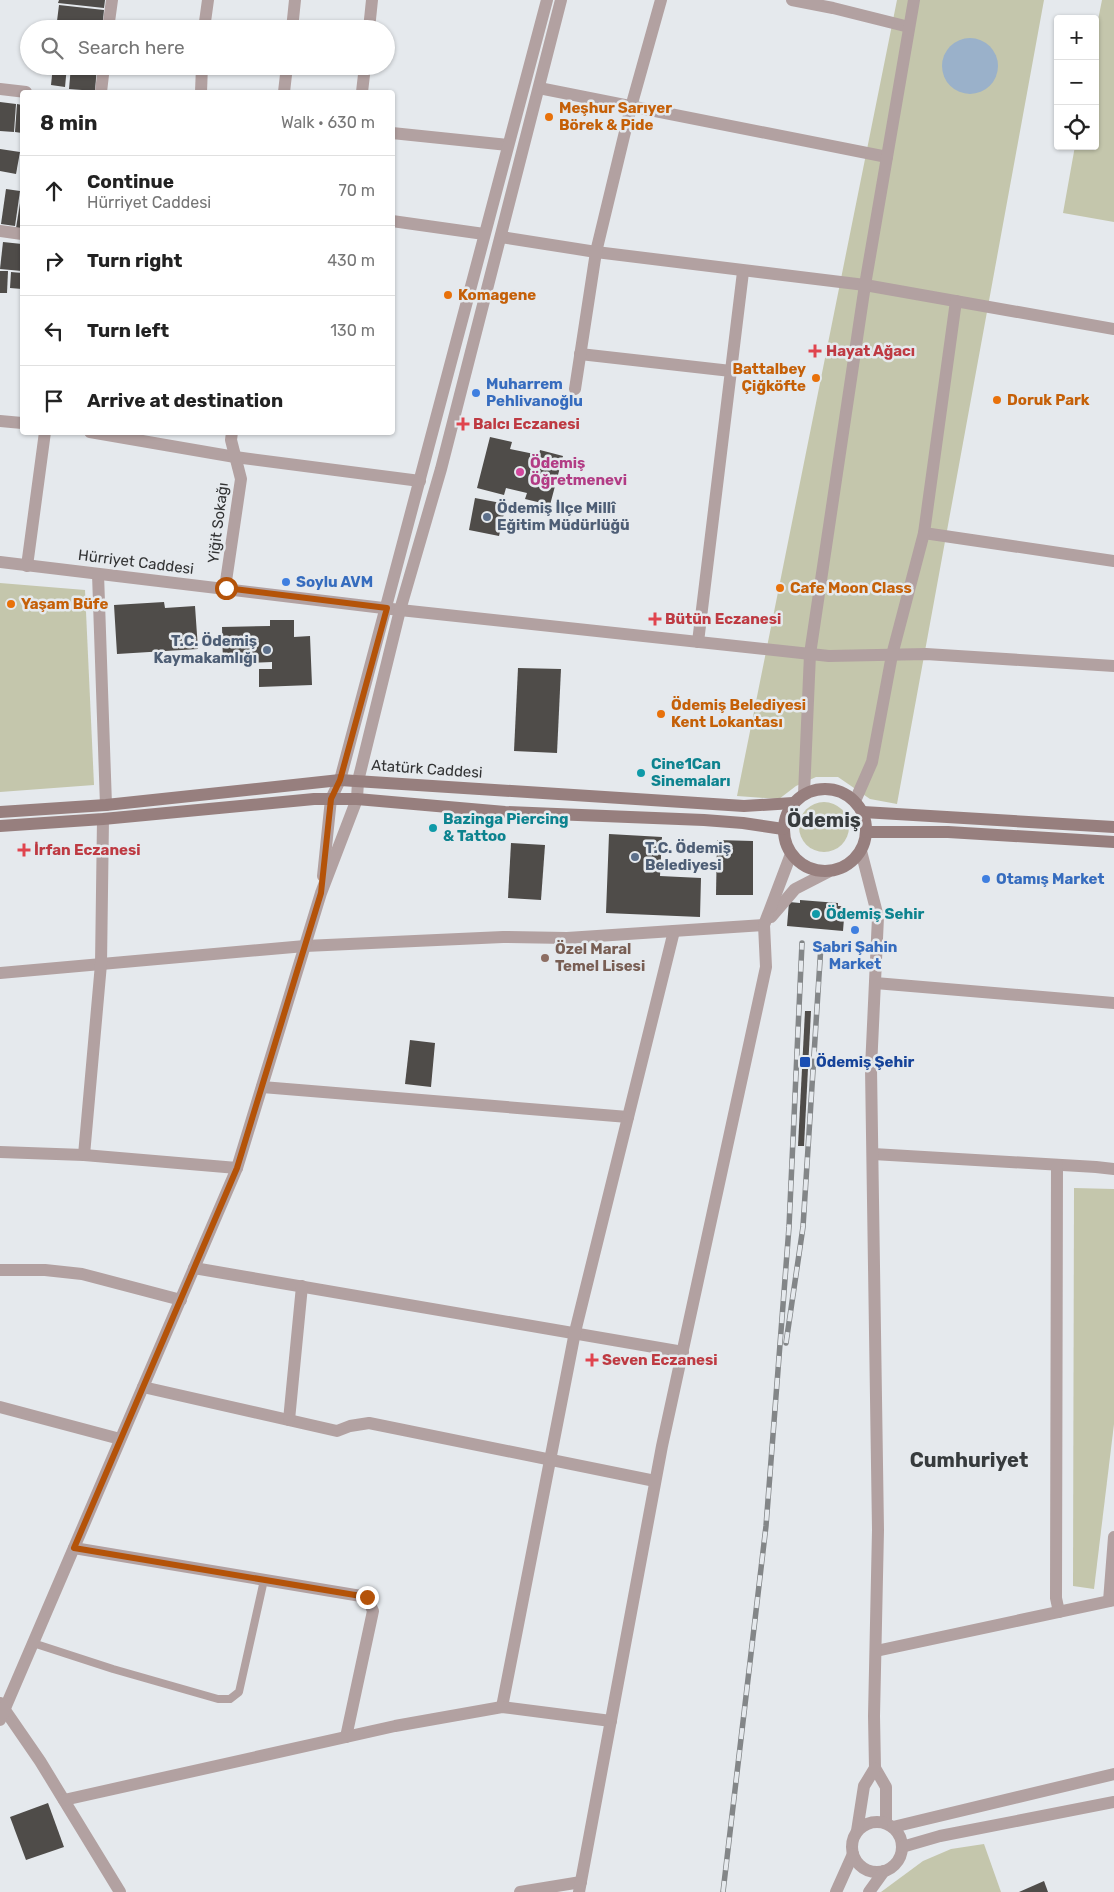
<!DOCTYPE html>
<html lang="en">
<head>
<meta charset="utf-8">
<style>
	:root { --surface:#fff; --page:#f2f2f2; --text:#222; --muted:#767676; --line:#e0e0e0 }
	body { margin:0; font-family:Rubik,sans-serif; background:var(--page); color:var(--text) }
	.controls { position:absolute; right:15px; top:15px; display:grid; overflow:hidden; border-radius:5px; box-shadow:0 1px 4px #0004 }
	.controls button { width:45px; height:45px; display:grid; place-items:center; padding:0; border:0; border-bottom:1px solid var(--line); background:var(--surface); color:var(--text); font:25px sans-serif }
	.stop { position:absolute; width:15px; height:15px; margin:-11px; border:4px solid #b45309; border-radius:50%; background:#fff }
	.stop.end { background:#b45309; border-color:#fff; box-shadow:0 1px 5px #0008 }
	.list { margin:0; padding:0; list-style:none }
	h2 { display:flex; justify-content:space-between; align-items:center; height:65px; margin:0; padding:0 20px; font-size:21px }
	h2 small { font-size:16px; font-weight:400; color:var(--muted) }
	.list li { display:grid; grid-template-columns:32px 1fr auto; gap:15px; align-items:center; box-sizing:border-box; height:70px; padding:0 20px; border-top:1px solid var(--line) }
	.list b { display:block; font-size:19px; white-space:nowrap }
	.list p { margin:0; font-size:16px; white-space:nowrap; color:var(--muted) }
	.list em { font-size:16px; font-style:normal; color:var(--muted) }
	.icon { flex:none; width:28px; height:28px; fill:none; stroke:currentColor; stroke-width:2; stroke-linecap:round; stroke-linejoin:round }
	.map { position:relative; flex:none; width:1114px; height:1892px; overflow:hidden }
	.search { position:absolute; background:var(--surface); box-shadow:0 1px 4px #0004; left:20px; top:20px; width:375px; height:55px; display:flex; align-items:center; gap:12px; box-sizing:border-box; padding:0 18px; border-radius:28px; color:var(--muted); font-size:19px }
	.panel { position:absolute; background:var(--surface); box-shadow:0 1px 4px #0004; left:20px; top:90px; width:375px; height:345px; border-radius:5px }
	.map>svg:first-child { display:block }
	.green { fill:#c4c6ac }
	.water { fill:#9ab1ca }
	.building { fill:#4f4c49 }
	.lines { fill:none; stroke-linecap:round; stroke-linejoin:round }
	.service { stroke:#b2a1a1; stroke-width:8 }
	.minor { stroke:#b2a1a1; stroke-width:12 }
	.tertiary { stroke:#b2a1a1; stroke-width:12 }
	.secondary { stroke:#977f7e; stroke-width:12 }
	.rail-casing { stroke:#838688; stroke-width:5.5 }
	.rail { stroke:#e5e9ed; stroke-width:4; stroke-dasharray:11; stroke-linecap:butt }
	.route { stroke:#b45309; stroke-width:6 }
	.food-dot { fill:#e8710a; stroke:#e5e9ed; stroke-width:2 }
	.health-dot { fill:#e0444e; stroke:#e5e9ed; stroke-width:2 }
	.shop-dot { fill:#3f7fe0; stroke:#e5e9ed; stroke-width:2 }
	.hotel-dot { fill:#d1479c; stroke:#e5e9ed; stroke-width:2 }
	.service-dot { fill:#5c6f8a; stroke:#e5e9ed; stroke-width:2 }
	.culture-dot { fill:#0f9aa8; stroke:#e5e9ed; stroke-width:2 }
	.education-dot { fill:#8d6e63; stroke:#e5e9ed; stroke-width:2 }
	.transit-dot { fill:#1a4fb4; stroke:#e5e9ed; stroke-width:2 }
	.labels { text-anchor:middle; dominant-baseline:central; stroke-width:5; stroke-linejoin:round; paint-order:stroke }
	.food-label { font-size:15px; font-weight:bold; fill:#c56008; stroke:#e5e9ed; text-anchor:start }
	.health-label { font-size:15px; font-weight:bold; fill:#be3a42; stroke:#e5e9ed; text-anchor:start }
	.shop-label { font-size:15px; font-weight:bold; fill:#366cbe; stroke:#e5e9ed; text-anchor:start }
	.hotel-label { font-size:15px; font-weight:bold; fill:#b23c85; stroke:#e5e9ed; text-anchor:start }
	.service-label { font-size:15px; font-weight:bold; fill:#4e5e75; stroke:#e5e9ed; text-anchor:start }
	.street-label { font-size:15px; fill:#323334; stroke:#e5e9ed }
	.culture-label { font-size:15px; font-weight:bold; fill:#0d838f; stroke:#e5e9ed; text-anchor:start }
	.education-label { font-size:15px; font-weight:bold; fill:#785e54; stroke:#e5e9ed; text-anchor:start }
	.transit-label { font-size:15px; font-weight:bold; fill:#164399; stroke:#e5e9ed; text-anchor:start }
	.district-label { font-size:20px; font-weight:bold; fill:#373b3d; stroke:#e5e9ed }
</style>
</head>
<body>
<div class="map">
<svg width="1114" height="1892" viewBox="0 0 1114 1892">
	<rect width="100%" height="100%" fill="#e5e9ed"/>
	<g class="green">
		<path d="M897,0H1044L897,804L870,799L838,777H816L796,786L779,799L737,796Z"/>
		<path d="M1102,0H1114V222L1063,213L1075,146H1095V35Z"/>
		<path d="M0,583L85,590L94,785L0,792Z"/>
		<circle cx="824" cy="827" r="25"/>
		<path d="M1074,1188L1114,1189V1424L1094,1589L1073,1586Z"/>
		<path d="M984,1844L1001,1892H881L923,1861L951,1849Z"/>
	</g>
	<circle class="water" cx="970" cy="66" r="28"/>
	<g class="building">
		<path d="M59,0H105L104,8L58,3Z"/>
		<path d="M59,5L104,10L102,29H56Z"/>
		<path d="M53,66H67L65,87L51,85Z"/>
		<path d="M71,66H97L95,91L69,89Z"/>
		<path d="M0,102L16,104L14,132L0,131Z"/>
		<path d="M17,104L22,105V133L15,132Z"/>
		<path d="M0,149L20,152L16,174L0,171Z"/>
		<path d="M6,189L20,191L15,226L1,224Z"/>
		<path d="M21,197H22V230L16,228Z"/>
		<path d="M3,242L22,244V271L0,269Z"/>
		<path d="M0,271H8L7,293H0Z"/>
		<path d="M11,272L22,273V289L10,288Z"/>
		<path d="M490,437L512,442L510,449L539,455L540,450L563,456L550,505L525,499L527,493L506,488L504,495L477,488Z"/>
		<path d="M475,498L506,504L499,536L469,530Z"/>
		<path d="M164,602L165,608L195,606L198,649L117,654L114,605Z"/>
		<path d="M270,620H294V637L310,636L312,685L259,687V669H272V662L223,664L222,627L270,626Z"/>
		<path d="M518,668L561,669L557,753L514,751Z"/>
		<path d="M609,834L662,837L660,876L701,878L700,917L606,913Z"/>
		<path d="M717,840L753,841V895H716Z"/>
		<path d="M511,843L545,845L541,900L508,898Z"/>
		<path d="M800,900L838,903V906H845L843,931L787,926L789,902L800,903Z"/>
		<path d="M805,1011H811L804,1146H798Z"/>
		<path d="M410,1040L435,1043L431,1087L405,1084Z"/>
		<path d="M48,1803L64,1847L26,1860L10,1817Z"/>
		<path d="M1044,1881L1048,1892H1019Z"/>
	</g>
	<g class="lines">
		<path class="service" d="M33,1643L113,1669L218,1699H230L239,1692L264,1580"/>
		<g class="minor">
			<path d="M792,0L833,8L909,27"/>
			<path d="M108,29L112,0"/>
			<path d="M204,29L208,0"/>
			<path d="M292,29L295,0"/>
			<path d="M369,29L372,0"/>
			<path d="M539,88L887,157"/>
			<path d="M0,89L26,92"/>
			<path d="M101,92L104,66"/>
			<path d="M201,92L202,66"/>
			<path d="M284,92L287,66"/>
			<path d="M362,92L365,66"/>
			<path d="M392,133L508,145"/>
			<path d="M392,221L484,234"/>
			<path d="M0,231L22,234"/>
			<path d="M501,237L596,252L865,285L1114,329"/>
			<path d="M580,354L731,371"/>
			<path d="M575,389L596,252L631,107L661,0"/>
			<path d="M0,421L22,423"/>
			<path d="M90,432L235,457L420,481"/>
			<path d="M924,533L1114,561"/>
			<path d="M27,566L45,432"/>
			<path d="M98,574L106,805"/>
			<path d="M225,588L241,479L231,440L232,432"/>
			<path d="M698,642L743,272"/>
			<path d="M804,794L810,654L865,285L914,0"/>
			<path d="M855,801L872,762L892,655L924,533L956,301"/>
			<path d="M0,973L305,946L503,937L567,938L764,925"/>
			<path d="M875,983L1114,1003"/>
			<path d="M262,1087L628,1117"/>
			<path d="M0,1152L84,1155L237,1168"/>
			<path d="M873,1154L1096,1167L1114,1169"/>
			<path d="M84,1155L101,964L103,819"/>
			<path d="M1057,1165L1056,1598L1059,1612"/>
			<path d="M194,1268L683,1352"/>
			<path d="M0,1270H45L82,1274L181,1300"/>
			<path d="M143,1387L337,1431L350,1426L369,1423L655,1481"/>
			<path d="M0,1407L120,1439"/>
			<path d="M289,1420L302,1286"/>
			<path d="M74,1548L367,1597L373,1611L346,1737"/>
			<path d="M1109,1601L1114,1537"/>
			<path d="M876,1651L1114,1600"/>
			<path d="M0,1703L40,1761L120,1892"/>
			<path d="M502,1707L575,1332L674,931"/>
			<path d="M64,1800L395,1726L502,1707L611,1721"/>
		</g>
		<g class="tertiary">
			<path d="M0,562L400,610L829,656L926,654L1114,666"/>
			<path d="M861,851L878,917L871,1068L878,1530L874,1716L875,1768L886,1787V1823"/>
			<path d="M323,876L331,799L340,780L547,0"/>
			<path d="M771,917L795,889L828,872"/>
			<path d="M0,1720L237,1168L321,893L357,799L358,781L400,610L441,469L561,0"/>
			<circle cx="877" cy="1847" r="25"/>
			<path d="M893,1827L1114,1774"/>
			<path d="M857,1831L864,1786L875,1768"/>
			<path d="M902,1847L940,1836L1114,1802"/>
			<path d="M520,1892L581,1882"/>
			<path d="M579,1892L662,1446L766,967L764,925L791,854"/>
			<path d="M836,1892L853,1854"/>
			<path d="M869,1892L884,1871"/>
		</g>
		<g class="secondary">
			<circle cx="825" cy="830" r="41"/>
			<path d="M0,812L106,805L340,780L744,806L793,803"/>
			<path d="M863,812L1114,827"/>
			<path d="M0,826L103,819L314,799H357L505,812L704,820L743,823L783,829"/>
			<path d="M866,832H948L1114,842"/>
		</g>
		<g class="rail-casing">
			<g id="rail">
				<path d="M786,1343L803,1227L821,945"/>
				<path d="M723,1892L766,1526L789,1227L802,943"/>
			</g>
		</g>
		<use href="#rail" class="rail"/>
	</g>
	<g class="lines">
		<path class="route" d="M226,588L387,608L340,780L331,799L321,893L237,1168L74,1548L367,1597"/>
	</g>
	<g class="food-dot">
		<circle cx="549" cy="117" r="5"/>
		<circle cx="448" cy="295" r="5"/>
		<circle cx="816" cy="378" r="5"/>
		<circle cx="997" cy="400" r="5"/>
		<circle cx="780" cy="588" r="5"/>
		<circle cx="11" cy="604" r="5"/>
		<circle cx="661" cy="714" r="5"/>
	</g>
	<g class="health-dot">
		<path d="M812.5 343.5h5v5h5v5h-5v5h-5v-5h-5v-5h5z"/>
		<path d="M460.5 416.5h5v5h5v5h-5v5h-5v-5h-5v-5h5z"/>
		<path d="M652.5 611.5h5v5h5v5h-5v5h-5v-5h-5v-5h5z"/>
		<path d="M21.5 842.5h5v5h5v5h-5v5h-5v-5h-5v-5h5z"/>
		<path d="M589.5 1352.5h5v5h5v5h-5v5h-5v-5h-5v-5h5z"/>
	</g>
	<g class="shop-dot">
		<circle cx="476" cy="393" r="5"/>
		<circle cx="286" cy="582" r="5"/>
		<circle cx="986" cy="879" r="5"/>
		<circle cx="855" cy="930" r="5"/>
	</g>
	<circle class="hotel-dot" cx="520" cy="472" r="5"/>
	<g class="service-dot">
		<circle cx="487" cy="517" r="5"/>
		<circle cx="267" cy="650" r="5"/>
		<circle cx="635" cy="857" r="5"/>
	</g>
	<g class="culture-dot">
		<circle cx="641" cy="773" r="5"/>
		<circle cx="433" cy="828" r="5"/>
		<circle cx="816" cy="914" r="5"/>
	</g>
	<circle class="education-dot" cx="545" cy="958" r="5"/>
	<rect class="transit-dot" x="799" y="1056" width="12" height="12" rx="2.5"/>
	<g class="labels">
		<g class="food-label">
			<text x="559" y="108">Meşhur Sarıyer<tspan x="559" dy="17">Börek &amp; Pide</tspan></text>
			<text x="458" y="295">Komagene</text>
			<text x="806" y="369" text-anchor="end">Battalbey<tspan x="806" dy="17">Çiğköfte</tspan></text>
			<text x="1007" y="400">Doruk Park</text>
			<text x="790" y="588">Cafe Moon Class</text>
			<text x="21" y="604">Yaşam Büfe</text>
			<text x="671" y="705">Ödemiş Belediyesi<tspan x="671" dy="17">Kent Lokantası</tspan></text>
		</g>
		<g class="health-label">
			<text x="826" y="351">Hayat Ağacı</text>
			<text x="473" y="424">Balcı Eczanesi</text>
			<text x="665" y="619">Bütün Eczanesi</text>
			<text x="34" y="850">İrfan Eczanesi</text>
			<text x="602" y="1360">Seven Eczanesi</text>
		</g>
		<g class="shop-label">
			<text x="486" y="384">Muharrem<tspan x="486" dy="17">Pehlivanoğlu</tspan></text>
			<text x="296" y="582">Soylu AVM</text>
			<text x="996" y="879">Otamış Market</text>
			<text x="855" y="947" text-anchor="middle">Sabri Şahin<tspan x="855" dy="17">Market</tspan></text>
		</g>
		<g class="hotel-label">
			<text x="530" y="463">Ödemiş<tspan x="530" dy="17">Öğretmenevi</tspan></text>
		</g>
		<g class="service-label">
			<text x="497" y="508">Ödemiş İlçe Millî<tspan x="497" dy="17">Eğitim Müdürlüğü</tspan></text>
			<text x="257" y="641" text-anchor="end">T.C. Ödemiş<tspan x="257" dy="17">Kaymakamlığı</tspan></text>
			<text x="645" y="848">T.C. Ödemiş<tspan x="645" dy="17">Belediyesi</tspan></text>
		</g>
		<g class="street-label">
			<text transform="translate(218 523) rotate(-83)">Yiğit Sokağı</text>
			<text transform="translate(136 562) rotate(7)">Hürriyet Caddesi</text>
			<text transform="translate(427 769) rotate(4)">Atatürk Caddesi</text>
		</g>
		<g class="culture-label">
			<text x="651" y="764">Cine1Can<tspan x="651" dy="17">Sinemaları</tspan></text>
			<text x="443" y="819">Bazinga Piercing<tspan x="443" dy="17">&amp; Tattoo</tspan></text>
			<text x="826" y="914">Ödemiş Sehir</text>
		</g>
		<g class="education-label">
			<text x="555" y="949">Özel Maral<tspan x="555" dy="17">Temel Lisesi</tspan></text>
		</g>
		<g class="transit-label">
			<text x="816" y="1062">Ödemiş Şehir</text>
		</g>
		<g class="district-label">
			<text x="824" y="820">Ödemiş</text>
			<text x="969" y="1460">Cumhuriyet</text>
		</g>
	</g>
</svg>
<div class="controls">
<button>+</button>
<button>−</button>
<button><svg class="icon" aria-label="locate" viewBox="0 0 24 24"><circle cx="12" cy="12" r="6"/><path d="M12 2v4M12 18v4M2 12h4M18 12h4"/></svg></button>
</div>
<div class="stop" style="left:226px;top:588px"></div>
<div class="stop end" style="left:367px;top:1597px"></div>
<div class="search"><svg class="icon" aria-label="search" viewBox="0 0 24 24"><circle cx="10" cy="10" r="6"/><path d="M15 15l6 6"/></svg>Search here</div>
<section class="panel">
<h2>8 min<small>Walk · 630 m</small></h2>
<ul class="list">
<li><svg class="icon" aria-label="ahead" viewBox="0 0 24 24"><path d="M12 20V5M6 11l6-6 6 6"/></svg><div><b>Continue</b><p>Hürriyet Caddesi</p></div><em>70 m</em></li>
<li><svg class="icon" aria-label="right" viewBox="0 0 24 24"><path d="M7 20v-9h11M14 6l5 5-5 5"/></svg><div><b>Turn right</b></div><em>430 m</em></li>
<li><svg class="icon" aria-label="left" viewBox="0 0 24 24"><path d="M17 20v-9H6M10 6l-5 5 5 5"/></svg><div><b>Turn left</b></div><em>130 m</em></li>
<li><svg class="icon" aria-label="arrive" viewBox="0 0 24 24"><path d="M6 21V4h12l-3 4 3 4H6"/></svg><div><b>Arrive at destination</b></div></li>
</ul>
</section>
</div>
</body>
</html>
